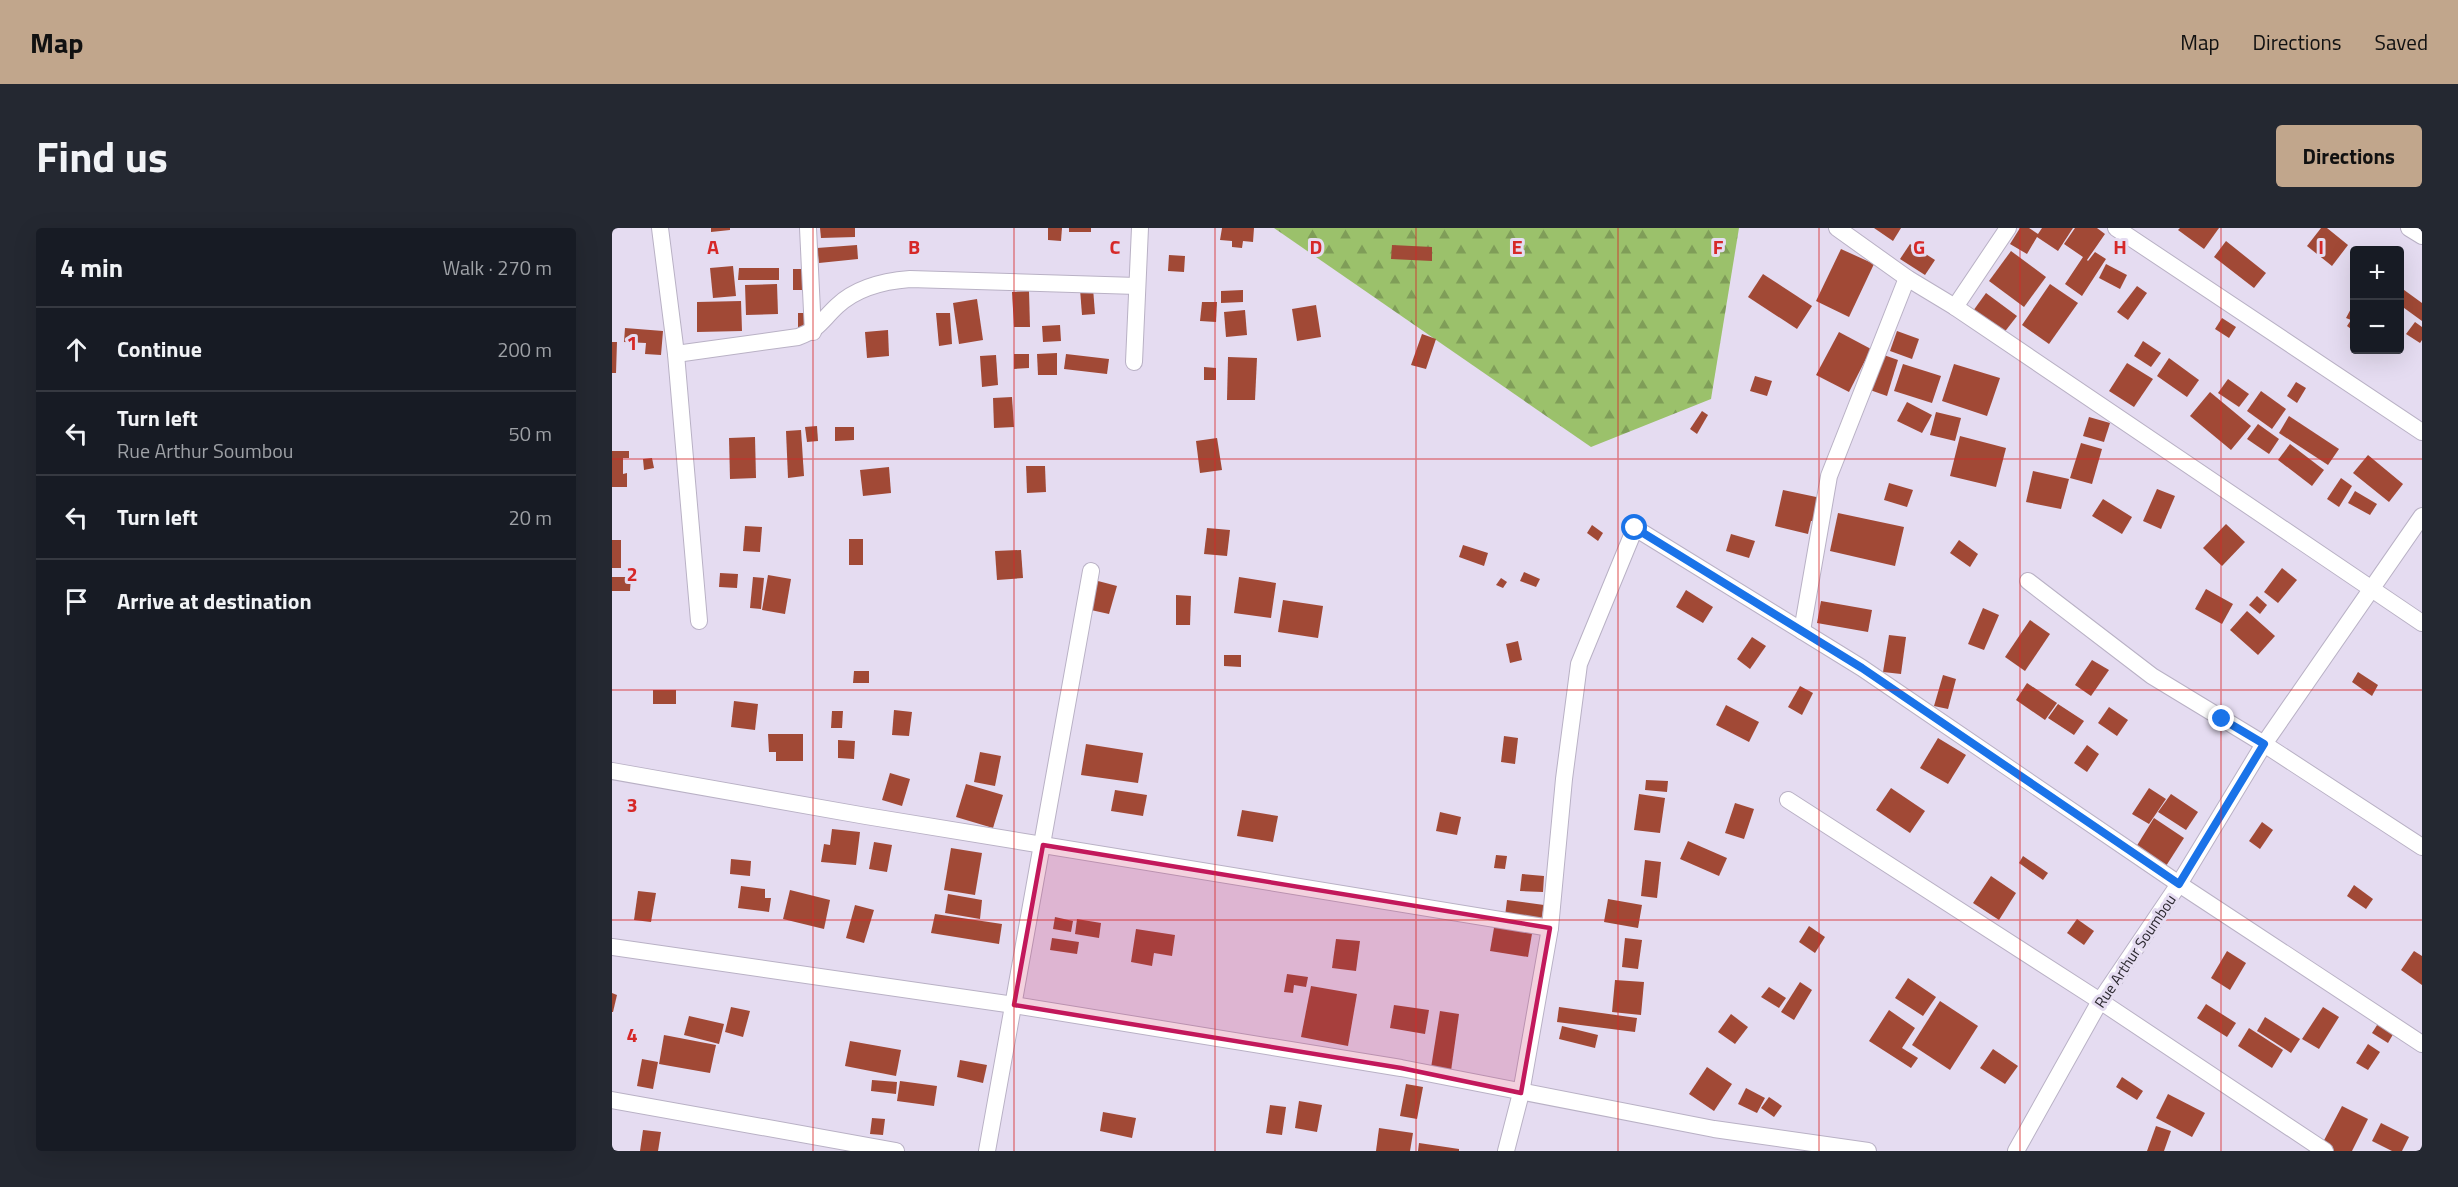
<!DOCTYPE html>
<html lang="en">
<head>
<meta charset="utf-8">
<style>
	:root { --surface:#171b24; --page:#242831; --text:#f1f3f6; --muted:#9ea1a6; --line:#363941; --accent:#c1a68c }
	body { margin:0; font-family:"Titillium Web",sans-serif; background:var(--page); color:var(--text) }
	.controls { position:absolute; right:18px; top:18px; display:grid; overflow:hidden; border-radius:6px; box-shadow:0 6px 24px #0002 }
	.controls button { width:54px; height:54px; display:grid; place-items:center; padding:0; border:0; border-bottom:2px solid var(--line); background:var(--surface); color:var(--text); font:30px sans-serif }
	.stop { position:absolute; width:18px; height:18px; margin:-14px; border:4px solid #1a73e8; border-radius:50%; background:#fff }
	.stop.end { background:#1a73e8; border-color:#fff; box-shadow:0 2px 6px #0008 }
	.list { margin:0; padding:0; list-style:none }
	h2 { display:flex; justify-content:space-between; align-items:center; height:78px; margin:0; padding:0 24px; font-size:26px }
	h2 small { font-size:20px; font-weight:400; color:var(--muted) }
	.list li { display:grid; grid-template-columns:39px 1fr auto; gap:18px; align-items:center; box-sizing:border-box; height:84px; padding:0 24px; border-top:2px solid var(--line) }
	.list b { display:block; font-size:22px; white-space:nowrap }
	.list p { margin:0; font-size:20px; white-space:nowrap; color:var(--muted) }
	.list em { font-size:20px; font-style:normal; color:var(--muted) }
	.icon { flex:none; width:33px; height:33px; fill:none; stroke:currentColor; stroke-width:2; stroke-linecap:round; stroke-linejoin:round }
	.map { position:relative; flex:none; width:1810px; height:923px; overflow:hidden; border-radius:6px }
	header { display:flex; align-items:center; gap:36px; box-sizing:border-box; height:84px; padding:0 30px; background:var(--accent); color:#111 }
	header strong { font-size:28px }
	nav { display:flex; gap:33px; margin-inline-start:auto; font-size:21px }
	.intro { display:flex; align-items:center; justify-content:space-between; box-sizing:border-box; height:144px; padding:0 36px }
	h1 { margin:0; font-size:42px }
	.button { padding:15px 27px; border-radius:6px; background:var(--accent); color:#111; font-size:21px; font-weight:700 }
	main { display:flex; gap:36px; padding:0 36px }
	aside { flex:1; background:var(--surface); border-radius:6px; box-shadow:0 6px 24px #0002 }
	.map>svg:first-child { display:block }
	.forest { fill:url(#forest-firs) }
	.building { fill:#a14936 }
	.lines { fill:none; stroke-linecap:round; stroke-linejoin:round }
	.minor-casing { stroke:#b9b1c5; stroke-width:18 }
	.minor { stroke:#fff; stroke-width:16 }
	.route { stroke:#1a73e8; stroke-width:8 }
	.marked { fill:#c2185b; fill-opacity:0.2; stroke:#c2185b; stroke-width:4.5; stroke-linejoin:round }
	.grid { fill:none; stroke:#d62828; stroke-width:1.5; stroke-opacity:0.55 }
	.labels { text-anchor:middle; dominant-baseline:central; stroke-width:6; stroke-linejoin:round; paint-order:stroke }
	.street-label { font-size:15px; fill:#2b282f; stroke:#e5dcf1 }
	.grid-label { font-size:20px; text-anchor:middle; font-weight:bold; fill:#d62828; stroke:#e5dcf1; stroke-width:6; stroke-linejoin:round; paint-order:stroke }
</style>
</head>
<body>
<header>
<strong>Map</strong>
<nav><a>Map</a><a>Directions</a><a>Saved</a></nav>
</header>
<div class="intro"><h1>Find us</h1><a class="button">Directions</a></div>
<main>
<aside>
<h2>4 min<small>Walk · 270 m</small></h2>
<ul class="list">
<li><svg class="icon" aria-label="ahead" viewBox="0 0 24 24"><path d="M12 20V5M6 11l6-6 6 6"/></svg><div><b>Continue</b></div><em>200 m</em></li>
<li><svg class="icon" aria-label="left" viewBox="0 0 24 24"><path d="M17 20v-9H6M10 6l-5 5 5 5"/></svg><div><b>Turn left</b><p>Rue Arthur Soumbou</p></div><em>50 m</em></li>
<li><svg class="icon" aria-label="left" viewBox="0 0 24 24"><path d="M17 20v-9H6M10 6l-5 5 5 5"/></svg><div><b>Turn left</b></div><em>20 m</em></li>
<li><svg class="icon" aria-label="arrive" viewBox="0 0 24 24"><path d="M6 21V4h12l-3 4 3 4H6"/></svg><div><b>Arrive at destination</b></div></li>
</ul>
</aside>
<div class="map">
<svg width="1810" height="923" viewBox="0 0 1810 923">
	<defs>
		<pattern id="forest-firs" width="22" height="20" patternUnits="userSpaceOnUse" patternTransform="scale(1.5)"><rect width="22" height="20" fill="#9bc16b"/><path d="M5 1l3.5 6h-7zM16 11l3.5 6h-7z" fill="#7f9d58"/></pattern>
	</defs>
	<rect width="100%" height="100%" fill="#e5dcf1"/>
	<path class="forest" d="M662,0H1127L1099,171L979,219Z"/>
	<g class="building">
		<path d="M99,0H118V2L99,4Z"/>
		<path d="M208,0H243V9L209,10Z"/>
		<path d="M436,0H450L449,13L436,12Z"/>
		<rect x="457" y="0" width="22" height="4"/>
		<path d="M610,0H642L641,14L631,13L630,20L620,19V13L608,12Z"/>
		<path d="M1262,0H1289L1281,13Z"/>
		<path d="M1408,0H1417L1426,6L1430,0H1461L1446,23L1425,9L1415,26L1398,16Z"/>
		<path d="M1463,0H1485L1493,6L1475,32L1476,33L1483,24L1494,31L1470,68L1453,56L1471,29L1452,16Z"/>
		<path d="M1568,0H1607L1592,21L1566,2Z"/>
		<path d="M1709,0H1715L1736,17L1720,38L1695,18Z"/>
		<path d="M1614,13L1654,45L1642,60L1602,29Z"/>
		<path d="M1298,16L1323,32L1313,47L1288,31Z"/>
		<path d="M245,17L246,31L207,35L205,20Z"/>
		<path d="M780,17L820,19V33L779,31Z"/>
		<path d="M1229,21L1262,36L1237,89L1204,73Z"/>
		<path d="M1399,23L1434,49L1412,79L1377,53Z"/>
		<path d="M557,27L573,28L572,44L556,43Z"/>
		<path d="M1494,36L1515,47L1508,61L1487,50Z"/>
		<path d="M121,38L124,68L101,70L98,40Z"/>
		<path d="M127,40H167V52H126Z"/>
		<rect x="181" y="41" width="12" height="21"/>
		<path d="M1151,46L1200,78L1185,101L1136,69Z"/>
		<path d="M165,56L166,86L134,87L133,57Z"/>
		<path d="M1438,56L1466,75L1437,116L1410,97Z"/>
		<path d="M1525,58L1535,65L1516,92L1505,84Z"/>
		<path d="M1788,59L1810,75V93L1788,77Z"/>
		<path d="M481,60L483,86L470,87L468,61Z"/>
		<path d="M631,62V74L609,75V63Z"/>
		<path d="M417,63L418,99H402L400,64Z"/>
		<path d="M1374,65L1405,88L1391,106L1361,83Z"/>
		<path d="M365,71L371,112L347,116L341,75Z"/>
		<path d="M129,73L130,103L85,104V74Z"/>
		<path d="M590,74H605L604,94L588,93Z"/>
		<path d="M1742,75V103L1735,98L1739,92L1734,90Z"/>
		<path d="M704,77L709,109L685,113L680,81Z"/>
		<path d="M633,82L635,107L614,109L612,84Z"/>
		<rect x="186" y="85" width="10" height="15"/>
		<path d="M324,85H338L340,116L327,118Z"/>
		<path d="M1610,90L1624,99L1617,110L1603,101Z"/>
		<path d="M1803,94L1810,99V112L1808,115L1794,106Z"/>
		<path d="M448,97L449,113L431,114L430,98Z"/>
		<path d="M13,100L51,103L49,127L33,126L34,115L12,114Z"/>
		<path d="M276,102L277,128L255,130L253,104Z"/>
		<path d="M1285,103L1307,111L1300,131L1278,123Z"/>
		<path d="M1227,104L1259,121L1237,164L1204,147Z"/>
		<path d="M810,106L824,111L814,141L799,137Z"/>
		<path d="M1531,113L1549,125L1539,139L1522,128Z"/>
		<path d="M0,114H5L4,145H0Z"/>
		<path d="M445,125V147H426L425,126Z"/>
		<path d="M402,126H417V140L402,141Z"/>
		<path d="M454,126L497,131L495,146L452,141Z"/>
		<path d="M1269,126L1286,132L1275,168L1258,162Z"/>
		<path d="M384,127L386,157L370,159L368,128Z"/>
		<path d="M616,129L645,130L643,172H615Z"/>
		<path d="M1557,130L1587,152L1575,169L1545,148Z"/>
		<path d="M1515,135L1541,151L1522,179L1497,163Z"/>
		<path d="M1291,136L1329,148L1320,175L1282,163Z"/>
		<path d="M1342,136L1388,150L1375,188L1330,173Z"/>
		<path d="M592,139L604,140V152H592Z"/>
		<path d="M1143,148L1160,153L1155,168L1138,163Z"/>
		<path d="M1616,151L1637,166L1627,179L1606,165Z"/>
		<path d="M1684,154L1694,160L1685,175L1675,168Z"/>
		<path d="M1649,163L1674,181L1660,201L1635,183Z"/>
		<path d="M1598,164L1639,198L1619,222L1578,188Z"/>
		<path d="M400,169L402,199L382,200L381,170Z"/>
		<path d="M1295,174L1320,187L1310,205L1285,193Z"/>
		<path d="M1090,183L1096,187L1085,206L1078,201Z"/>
		<path d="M1324,184L1349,190L1343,213L1318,207Z"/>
		<path d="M1677,188L1727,221L1716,237L1667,205Z"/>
		<path d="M1477,189L1498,195L1492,214L1471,208Z"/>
		<path d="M1646,196L1667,211L1657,226L1635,211Z"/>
		<path d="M205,198L206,213L195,214L193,199Z"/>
		<path d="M223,199H242V212L223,213Z"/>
		<path d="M189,202L192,248L176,250L174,203Z"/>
		<path d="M1348,208L1394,220L1384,259L1338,248Z"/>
		<path d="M143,209L144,250L118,251L117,210Z"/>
		<path d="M605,210L610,242L588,245L584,213Z"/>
		<path d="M1469,215L1490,221L1480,256L1458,250Z"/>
		<path d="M1678,216L1712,242L1700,258L1666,232Z"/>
		<path d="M0,223H17V230H11V246L15,245V259H0Z"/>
		<path d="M1756,227L1791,256L1777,274L1741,245Z"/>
		<path d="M40,230L42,240L32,242L31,231Z"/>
		<path d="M414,238H433L434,264L415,265Z"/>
		<path d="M277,239L279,265L251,268L248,242Z"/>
		<path d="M1421,243L1457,251L1449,281L1414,274Z"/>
		<path d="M1729,250L1740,258L1727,279L1715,271Z"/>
		<path d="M1277,255L1301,262L1295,279L1272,272Z"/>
		<path d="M1545,261L1563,268L1549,301L1531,293Z"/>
		<path d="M1171,262L1209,270L1203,293H1199L1196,306L1163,298Z"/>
		<path d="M1743,263L1765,276L1758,287L1736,275Z"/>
		<path d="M1491,271L1520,289L1510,306L1480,288Z"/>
		<path d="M1226,285L1292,299L1283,338L1218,323Z"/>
		<path d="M1614,296L1633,314L1610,338L1591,320Z"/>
		<path d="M980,297L991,305L986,313L975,305Z"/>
		<path d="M133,298L150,299L148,324L131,323Z"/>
		<path d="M595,300L618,302L615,328L592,326Z"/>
		<path d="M1119,306L1143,313L1137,330L1114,323Z"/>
		<rect x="237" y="311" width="14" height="26"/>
		<rect x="0" y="312" width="9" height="28"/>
		<path d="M1347,312L1366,326L1358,339L1338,325Z"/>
		<path d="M851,317L876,325L872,338L847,329Z"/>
		<path d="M409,322L411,350L385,352L383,323Z"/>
		<path d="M1670,340L1685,352L1666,375L1652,364Z"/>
		<path d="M912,344L928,351L924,359L908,353Z"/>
		<path d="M108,345L126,346L125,360L107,359Z"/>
		<path d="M156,347L179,351L173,386L150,382Z"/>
		<path d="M0,349H19L18,363H0Z"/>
		<path d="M141,349L152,350L149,381L138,380Z"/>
		<path d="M627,349L664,355L659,390L622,385Z"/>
		<path d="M889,350L895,354L891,360L884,357Z"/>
		<path d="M486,353L505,358L497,386L479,382Z"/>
		<path d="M1594,361L1621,376L1610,396L1583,381Z"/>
		<path d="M1074,362L1101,379L1091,395L1064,379Z"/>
		<path d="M564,367L579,368L578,397H564Z"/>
		<path d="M1645,368L1655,377L1648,386L1637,377Z"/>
		<path d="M671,372L711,378L706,410L666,404Z"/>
		<path d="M1209,373L1260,382L1256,404L1205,395Z"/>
		<path d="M1371,380L1387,387L1372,422L1356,416Z"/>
		<path d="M1635,383L1663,408L1646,427L1618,402Z"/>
		<path d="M1418,392L1438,406L1413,443L1393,429Z"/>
		<path d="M1277,407L1294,409L1289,446L1271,444Z"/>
		<path d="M1140,409L1154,418L1138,441L1125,431Z"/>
		<path d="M906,413L910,432L898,435L894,416Z"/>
		<path d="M612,427H629V439L612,438Z"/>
		<path d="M1480,432L1497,442L1479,468L1463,457Z"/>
		<path d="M242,443H257V455H241Z"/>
		<path d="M1746,444L1766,457L1760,468L1740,454Z"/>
		<path d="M1331,447L1344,451L1336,481L1322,478Z"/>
		<path d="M1415,455L1445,475L1433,492L1404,472Z"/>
		<path d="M1188,458L1201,465L1190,487L1176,479Z"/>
		<rect x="41" y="462" width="23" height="14"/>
		<path d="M122,473L146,476L143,502L119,499Z"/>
		<path d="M1446,476L1472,493L1462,507L1436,490Z"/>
		<path d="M1114,477L1147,494L1137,514L1104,497Z"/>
		<path d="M1497,479L1516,492L1505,508L1486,495Z"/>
		<path d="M282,482L300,484L297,508L280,507Z"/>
		<path d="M220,483H231L230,500H219Z"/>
		<path d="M156,506H191V533H164V524H157Z"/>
		<path d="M892,508L906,510L903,536L889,534Z"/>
		<path d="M1326,510L1354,527L1336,556L1308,540Z"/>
		<path d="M226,512L243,513L242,531L226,530Z"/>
		<path d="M474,516L531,525L526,555L469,547Z"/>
		<path d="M1475,517L1487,526L1475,544L1462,535Z"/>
		<path d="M368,524L389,528L383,558L362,554Z"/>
		<path d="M278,545L298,551L290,578L270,572Z"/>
		<path d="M1034,552L1056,553L1055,564L1033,562Z"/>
		<path d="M354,556L391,567L381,600L344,589Z"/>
		<path d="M1279,560L1313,583L1298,605L1264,582Z"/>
		<path d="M1537,560L1554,571L1537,596L1520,586Z"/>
		<path d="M503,562L535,567L531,588L499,583Z"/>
		<path d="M1027,566L1053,570L1048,605L1022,602Z"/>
		<path d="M1559,566L1586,584L1574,602L1546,584Z"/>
		<path d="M1123,575L1142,581L1132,611L1113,605Z"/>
		<path d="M630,582L666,588L661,614L625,608Z"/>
		<path d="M828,584L849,589L845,607L824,603Z"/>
		<path d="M1542,590L1572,610L1554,638L1524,619Z"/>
		<path d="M1650,594L1661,602L1648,621L1637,613Z"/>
		<path d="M220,601L248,604L244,637L209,634L212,616L218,617Z"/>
		<path d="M1076,613L1115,630L1107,648L1068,631Z"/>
		<path d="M262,614L280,617L275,644L257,641Z"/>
		<path d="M339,620L370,625L363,667L332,662Z"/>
		<path d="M884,627L895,628L893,641L882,640Z"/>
		<path d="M1411,628L1436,645L1431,652L1407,635Z"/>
		<path d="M119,631L139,633L138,648L118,646Z"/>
		<path d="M1033,632L1049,634L1045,670L1029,668Z"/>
		<path d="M910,646L932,648L931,664L908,663Z"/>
		<path d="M1379,648L1404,665L1387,692L1361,675Z"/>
		<path d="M1742,657L1761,671L1754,681L1735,668Z"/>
		<path d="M129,658L153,661V670H159L157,684L126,680Z"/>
		<path d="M178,662L218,672L212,701L171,691Z"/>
		<path d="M26,663L44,665L39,694L22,692Z"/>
		<path d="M336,666L370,672L368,691L333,685Z"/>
		<path d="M996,671L1030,677L1026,700L992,694Z"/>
		<path d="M895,672L932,677L929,693L893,688Z"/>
		<path d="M243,677L262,682L252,715L234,710Z"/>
		<path d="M323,686L390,696L387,716L319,705Z"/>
		<path d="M443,689L461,693L459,704L441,701Z"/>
		<path d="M465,691L489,695L487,710L463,706Z"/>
		<path d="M1465,691L1482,703L1472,717L1455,705Z"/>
		<path d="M883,694L921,700L916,729L878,723Z"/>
		<path d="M1197,698L1213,709L1203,725L1187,714Z"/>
		<path d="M524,701L563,707L560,728L542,725L540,738L519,734Z"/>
		<path d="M440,710L467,714L465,726L438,722Z"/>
		<path d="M1013,710L1030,712L1026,741L1010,739Z"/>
		<path d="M724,711L748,713L744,743L720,740Z"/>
		<path d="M1615,723L1634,735L1618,762L1599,750Z"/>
		<path d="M1802,723L1810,728V757L1789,742Z"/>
		<path d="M675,746L696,749L694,759L682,757L681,765L672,764Z"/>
		<path d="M1296,750L1324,769L1311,788L1283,770Z"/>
		<path d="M1003,752L1032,754L1029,787L1000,784Z"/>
		<path d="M1188,754L1200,762L1182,792L1169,784Z"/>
		<path d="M699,758L745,766L736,818L689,809Z"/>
		<path d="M1157,759L1174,770L1167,780L1149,769Z"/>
		<path d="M0,765L5,767L1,784H0Z"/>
		<path d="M1328,773L1366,798L1338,842L1300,817Z"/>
		<path d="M1594,776L1624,795L1615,809L1585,790Z"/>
		<path d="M782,777L817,782L813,806L778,800Z"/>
		<path d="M119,779L138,783L131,809L113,804Z"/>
		<path d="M947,779L1025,790L1023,804L945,794Z"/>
		<path d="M1711,779L1727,789L1707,821L1690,811Z"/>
		<path d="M1277,782L1303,800L1290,820L1306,830L1299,840L1257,813Z"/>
		<path d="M828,783L847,786L839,843L819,840Z"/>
		<path d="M1119,786L1136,799L1123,816L1106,804Z"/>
		<path d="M77,788L112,796L107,816L72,807Z"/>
		<path d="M1653,789L1688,811L1679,825L1645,803Z"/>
		<path d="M1767,794L1783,803L1776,815L1760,805Z"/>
		<path d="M950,798L986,807L983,820L947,811Z"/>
		<path d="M1637,800L1671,822L1660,840L1626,818Z"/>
		<path d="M52,807L104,817L98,845L47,836Z"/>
		<path d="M238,813L289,822L284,848L233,838Z"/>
		<path d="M1756,816L1768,824L1756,842L1744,835Z"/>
		<path d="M1381,821L1406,838L1393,856L1368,840Z"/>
		<path d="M30,831L46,834L41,861L25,858Z"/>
		<path d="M348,832L375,837L371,855L345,849Z"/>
		<path d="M1095,839L1120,856L1102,883L1077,866Z"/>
		<path d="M1510,849L1531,863L1525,872L1504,859Z"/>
		<path d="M260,852L285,854L284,866L259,863Z"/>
		<path d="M288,853L325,858L322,878L285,873Z"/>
		<path d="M794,856L811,859L805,891L788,888Z"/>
		<path d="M1134,860L1153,870L1145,885L1126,876Z"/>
		<path d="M1556,866L1593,885L1580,909L1544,890Z"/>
		<path d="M1157,869L1170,878L1162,889L1149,880Z"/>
		<path d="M687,873L710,877L705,904L683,900Z"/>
		<path d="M658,877L674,879L670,907L654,905Z"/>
		<path d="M1730,878L1756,891L1740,923H1720L1709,918Z"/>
		<path d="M491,884L524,890L520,910L488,903Z"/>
		<path d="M260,890L273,891L271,907L258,906Z"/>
		<path d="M1769,895L1797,909L1790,923H1780L1760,913Z"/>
		<path d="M1544,898L1559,903L1552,923H1535Z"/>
		<path d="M767,900L801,905L798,923H764Z"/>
		<path d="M31,902L49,904L46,923H28Z"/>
		<path d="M807,915L847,921V923H806Z"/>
	</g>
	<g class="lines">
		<g class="minor-casing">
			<g id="minor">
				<path d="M48,0L64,126L87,393"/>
				<path d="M196,0L201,104"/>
				<path d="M1225,0L1295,50L1343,79L1810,395"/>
				<path d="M1504,0L1810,204"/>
				<path d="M1797,0L1810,8"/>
				<path d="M1343,79L1396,0"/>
				<path d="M64,126L186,109C206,102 210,92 225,78C245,59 272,53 298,51L525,58"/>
				<path d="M522,134L528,0"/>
				<path d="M1416,353L1540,448L1652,516L1810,619"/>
				<path d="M1190,403L1217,248L1295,50"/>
				<path d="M0,543L254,588L938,700"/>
				<path d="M1176,572L1488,773L1713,923"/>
				<path d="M0,719L402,777L789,840L1102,901L1256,923"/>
				<path d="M0,872L284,923"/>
				<path d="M375,923L479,343"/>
				<path d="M894,923L909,865L938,700L952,551L967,436L1023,300L1250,440L1567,656L1810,816"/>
				<path d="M1404,923L1488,773L1567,656L1652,516L1810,288"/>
			</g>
		</g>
		<use href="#minor" class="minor"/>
	</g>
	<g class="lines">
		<path class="route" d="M1023,300L1250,440L1567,656L1652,516L1610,491"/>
	</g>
	<path class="marked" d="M431,617L938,700L909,865L789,840L402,777Z"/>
	<path class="grid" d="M201,0V923M402,0V923M603,0V923M804,0V923M1006,0V923M1207,0V923M1408,0V923M1609,0V923M0,231H1810M0,462H1810M0,692H1810"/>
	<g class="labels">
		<g class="street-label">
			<text transform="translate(1523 723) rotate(-56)">Rue Arthur Soumbou</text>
		</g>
	</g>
	<g class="grid-label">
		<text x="101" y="26">A</text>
		<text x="302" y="26">B</text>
		<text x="503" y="26">C</text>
		<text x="704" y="26">D</text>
		<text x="905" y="26">E</text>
		<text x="1106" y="26">F</text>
		<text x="1307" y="26">G</text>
		<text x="1508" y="26">H</text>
		<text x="1709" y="26">I</text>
		<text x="20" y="122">1</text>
		<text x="20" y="353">2</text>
		<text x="20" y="584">3</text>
		<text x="20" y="814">4</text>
	</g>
</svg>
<div class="controls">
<button>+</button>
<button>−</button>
</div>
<div class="stop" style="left:1023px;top:300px"></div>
<div class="stop end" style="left:1610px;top:491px"></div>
</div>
</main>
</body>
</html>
